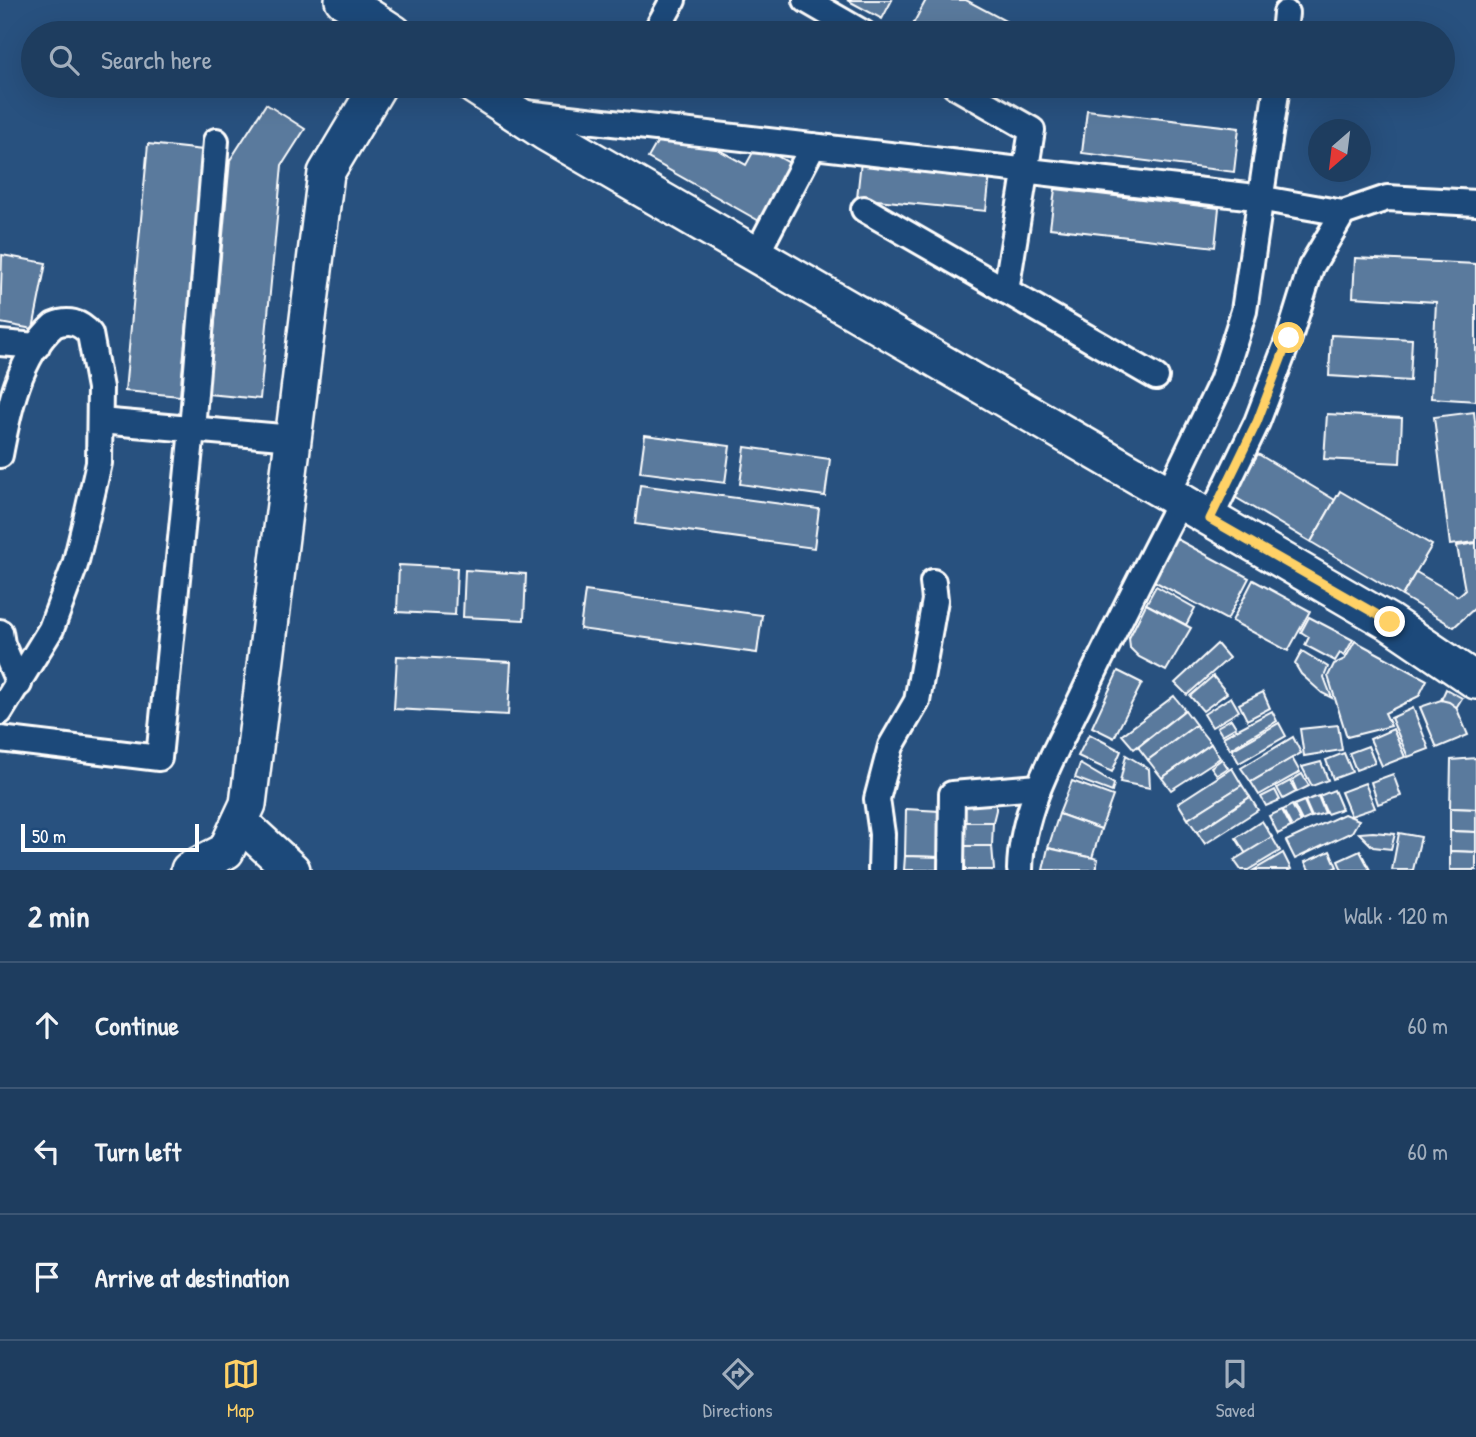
<!DOCTYPE html>
<html lang="en">
<head>
<meta charset="utf-8">
<style>
	:root { --surface:#1e3d5f; --page:#264465; --text:#f1f3f6; --muted:#a1aebd; --line:#3c5674; --accent:#ffd166 }
	body { margin:0; font-family:"Patrick Hand",sans-serif; background:var(--page); color:var(--text) }
	.compass { position:absolute; left:1308px; top:119px; width:63px; height:63px; border-radius:50%; background:var(--surface); box-shadow:0 7px 28px #0002; rotate:208deg }
	.scale { position:absolute; left:21px; bottom:18px; width:178px; box-sizing:border-box; padding-left:7px; border:4px solid #fff; border-top:0; font-size:19px; line-height:24px; white-space:nowrap; color:#fff; -webkit-text-stroke:5px #1f4a7a; paint-order:stroke }
	.stop { position:absolute; width:21px; height:21px; margin:-16px; border:5px solid #ffd166; border-radius:50%; background:#fff }
	.stop.end { background:#ffd166; border-color:#fff; box-shadow:0 2px 7px #0008 }
	.list { margin:0; padding:0; list-style:none }
	h2 { display:flex; justify-content:space-between; align-items:center; height:91px; margin:0; padding:0 28px; font-size:30px }
	h2 small { font-size:23px; font-weight:400; color:var(--muted) }
	.list li { display:grid; grid-template-columns:46px 1fr auto; gap:21px; align-items:center; box-sizing:border-box; height:126px; padding:0 28px; border-top:2px solid var(--line) }
	.list b { display:block; font-size:26px; white-space:nowrap }
	.list em { font-size:23px; font-style:normal; color:var(--muted) }
	.icon { flex:none; width:38px; height:38px; fill:none; stroke:currentColor; stroke-width:2; stroke-linecap:round; stroke-linejoin:round }
	.map { position:relative; flex:none; width:1476px; height:870px; overflow:hidden }
	.search { position:absolute; background:var(--surface); box-shadow:0 7px 28px #0002; left:21px; right:21px; top:21px; height:77px; display:flex; align-items:center; gap:18px; box-sizing:border-box; padding:0 24px; border-radius:38px; color:var(--muted); font-size:26px }
	.sheet { height:469px; background:var(--surface) }
	nav { display:flex; justify-content:space-around; align-items:center; box-sizing:border-box; height:98px; border-top:2px solid var(--line); background:var(--surface); font-size:19px; color:var(--muted) }
	nav a { display:grid; justify-items:center; gap:4px }
	nav .on { color:var(--accent) }
	.map>svg:first-child { display:block }
	.building { fill:#5a7a9d; stroke:#fff; stroke-width:2 }
	.lines { fill:none; stroke-linecap:round; stroke-linejoin:round }
	.street-casing { stroke:#fff; stroke-width:30 }
	.secondary-casing { stroke:#fff; stroke-width:40 }
	.street { stroke:#1f4a7a; stroke-width:24 }
	.secondary { stroke:#1f4a7a; stroke-width:35 }
	.route { stroke:#ffd166; stroke-width:9 }
</style>
</head>
<body>
<div class="map">
<svg width="1476" height="870" viewBox="0 0 1476 870">
	<rect width="100%" height="100%" fill="#28517f"/>
	<filter id="ink" filterUnits="userSpaceOnUse"><feTurbulence type="fractalNoise" baseFrequency=".0143" numOctaves="2"/><feDisplacementMap in="SourceGraphic" scale="14" xChannelSelector="R" yChannelSelector="G"/><feConvolveMatrix kernelMatrix="1 2 1 2 8 2 1 2 1" color-interpolation-filters="sRGB"/></filter>
	<g filter="url(#ink)">
		<g class="building">
			<path d="M847,0H892L882,19Z"/>
			<path d="M926,0H966L1028,33H926L912,26Z"/>
			<path d="M1025,86H1047L1042,95Z"/>
			<path d="M266,104L305,129L282,165L260,399L208,394L230,160Z"/>
			<path d="M1087,110L1239,128L1234,172L1082,153Z"/>
			<path d="M660,137L699,139L746,165L757,145L793,165L761,222L648,158Z"/>
			<path d="M148,144L203,150L180,396L125,391Z"/>
			<path d="M861,161L990,174L986,211L857,198Z"/>
			<path d="M1055,189L1219,208L1215,247L1050,228Z"/>
			<path d="M2,255L46,263L33,329L0,323Z"/>
			<path d="M1355,258L1476,264V401L1431,398L1436,302L1353,297Z"/>
			<path d="M1331,335L1412,339L1410,381L1329,376Z"/>
			<path d="M1474,412L1476,431V542L1450,545L1434,417Z"/>
			<path d="M1327,414L1402,418L1400,463L1324,459Z"/>
			<path d="M645,435L730,446L725,483L640,472Z"/>
			<path d="M745,447L830,459L825,496L740,484Z"/>
			<path d="M1258,454L1335,500L1311,542L1233,496Z"/>
			<path d="M640,485L819,509L814,548L635,524Z"/>
			<path d="M1340,491L1432,545L1402,596L1311,542Z"/>
			<path d="M1175,538L1249,578L1227,620L1152,580Z"/>
			<path d="M1476,543V607L1454,627L1402,596L1416,572L1458,596L1465,590L1457,546Z"/>
			<path d="M399,565L457,568L455,615L397,612Z"/>
			<path d="M465,570L526,574L524,620L463,617Z"/>
			<path d="M1253,580L1310,611L1288,651L1232,621Z"/>
			<path d="M1156,586L1195,608L1186,625L1146,604Z"/>
			<path d="M585,591L762,615L757,653L580,629Z"/>
			<path d="M1146,604L1191,628L1166,671L1139,657L1130,648L1129,638Z"/>
			<path d="M1309,617L1353,640L1344,656L1340,653L1335,661L1305,645L1309,637L1301,632Z"/>
			<path d="M1355,641L1427,680L1419,696L1385,713L1391,726L1347,737L1328,676L1334,664L1345,659Z"/>
			<path d="M1217,644L1229,658L1187,695L1175,683Z"/>
			<path d="M1302,651L1328,667L1324,677L1332,698L1322,693L1301,674L1295,664Z"/>
			<path d="M397,656L511,662L508,715L394,709Z"/>
			<path d="M1118,671L1142,683L1114,738L1092,727Z"/>
			<path d="M1213,676L1227,693L1203,711L1190,696Z"/>
			<path d="M1446,689L1462,698L1456,708L1441,700Z"/>
			<path d="M1263,692L1270,708L1247,720L1239,704Z"/>
			<path d="M1174,696L1185,710L1134,749L1122,735Z"/>
			<path d="M1231,697L1239,711L1212,727L1204,714Z"/>
			<path d="M1441,700L1449,702L1456,707L1468,735L1437,748L1420,707Z"/>
			<path d="M1413,708L1429,749L1408,757L1391,718Z"/>
			<path d="M1185,710L1196,725L1148,760L1138,747Z"/>
			<path d="M1272,711L1277,721L1230,749L1223,737Z"/>
			<path d="M1231,719L1236,727L1222,735L1217,727Z"/>
			<path d="M1279,723L1286,736L1239,763L1232,750Z"/>
			<path d="M1196,725L1211,744L1162,778L1148,760Z"/>
			<path d="M1338,725L1342,750L1304,756L1300,729Z"/>
			<path d="M1393,729L1405,757L1382,766L1370,739Z"/>
			<path d="M1089,734L1121,751L1112,772L1078,756Z"/>
			<path d="M1293,737L1301,753L1251,782L1241,768Z"/>
			<path d="M1211,744L1220,758L1171,790L1162,778Z"/>
			<path d="M1368,746L1375,763L1356,770L1349,753Z"/>
			<path d="M1344,753L1352,772L1333,779L1326,760Z"/>
			<path d="M1126,755L1149,769L1150,788L1120,782Z"/>
			<path d="M1292,758L1300,772L1259,795L1251,782Z"/>
			<path d="M1476,758V809L1450,808L1451,760Z"/>
			<path d="M1222,759L1228,768L1217,775L1211,767Z"/>
			<path d="M1321,762L1328,780L1312,786L1302,767Z"/>
			<path d="M1080,764L1114,784L1112,792L1075,778Z"/>
			<path d="M1232,768L1242,785L1188,819L1178,803Z"/>
			<path d="M1302,774L1309,786L1297,792L1292,780Z"/>
			<path d="M1393,774L1401,796L1378,804L1371,782Z"/>
			<path d="M1072,781L1113,796L1101,829L1059,814Z"/>
			<path d="M1290,781L1296,792L1283,799L1277,788Z"/>
			<path d="M1365,783L1375,808L1351,816L1341,792Z"/>
			<path d="M1242,785L1250,797L1197,832L1188,819Z"/>
			<path d="M1275,790L1280,800L1266,806L1261,797Z"/>
			<path d="M1334,790L1342,809L1327,814L1319,796Z"/>
			<path d="M1318,796L1325,813L1312,817L1305,801Z"/>
			<path d="M1250,797L1258,810L1205,844L1197,832Z"/>
			<path d="M996,801V810L993,822H958V802Z"/>
			<path d="M1304,801L1311,817L1302,821L1294,805Z"/>
			<path d="M1292,805L1301,822L1292,827L1283,810Z"/>
			<path d="M1450,808L1476,809V832L1450,831Z"/>
			<path d="M906,809L940,811L938,857L905,856Z"/>
			<path d="M1282,810L1291,827L1278,834L1269,816Z"/>
			<path d="M1059,814L1101,829L1092,858L1048,848Z"/>
			<path d="M1344,814L1359,820L1352,832L1295,859L1286,841Z"/>
			<path d="M1262,821L1272,837L1246,854L1236,838Z"/>
			<path d="M958,822H993L992,846H957Z"/>
			<path d="M1450,831L1476,832V852L1450,851Z"/>
			<path d="M1373,832L1395,834L1391,849L1373,847L1359,833Z"/>
			<path d="M1399,833L1421,837L1413,870H1392Z"/>
			<path d="M1272,837L1280,851L1248,870H1241L1234,860Z"/>
			<path d="M957,846H992L994,870H957Z"/>
			<path d="M1048,848L1098,859L1096,870H1043Z"/>
			<path d="M1330,851L1337,867L1330,870H1309L1305,862Z"/>
			<path d="M1360,851L1370,870H1342L1338,861Z"/>
			<path d="M1450,851L1476,852V870H1450Z"/>
			<path d="M1283,853L1291,869L1289,870H1254Z"/>
			<path d="M905,856L938,857L937,870H904Z"/>
		</g>
		<g class="lines">
			<g class="street-casing">
				<g id="street">
					<path d="M806,0L863,33"/>
					<path d="M655,33L673,0"/>
					<path d="M1284,33L1286,13"/>
					<path d="M955,86L1032,130L1006,291"/>
					<path d="M517,112L1247,196L1343,213"/>
					<path d="M864,209L1156,377"/>
					<path d="M756,255L813,146"/>
					<path d="M0,343L37,346"/>
					<path d="M100,421L293,438"/>
					<path d="M0,455C8,412 19,356 54,325C68,319 80,322 90,334L100,388L99,463L86,520L75,565L51,629L0,712"/>
					<path d="M1168,494L1222,381L1244,311L1277,86"/>
					<path d="M1210,519L1257,422L1289,338L1311,267L1343,213L1387,198L1476,203"/>
					<path d="M0,632L2,644L19,684"/>
					<path d="M0,739L159,758L192,429L216,141"/>
					<path d="M881,870L882,834L877,799L891,746L917,701L935,600L933,582"/>
					<path d="M951,870L952,794L1038,787"/>
					<path d="M1020,870C1021,810 1054,754 1080,701C1112,634 1146,567 1180,501"/>
				</g>
			</g>
			<g class="secondary-casing">
				<g id="secondary">
					<path d="M343,0L394,33"/>
					<path d="M474,86L546,133L1389,622L1476,681"/>
					<path d="M240,822L292,870"/>
					<path d="M189,870L226,851L248,804L326,173L378,86"/>
				</g>
			</g>
			<use href="#street" class="street"/>
			<use href="#secondary" class="secondary"/>
		</g>
	</g>
	<g class="lines" filter="url(#ink)">
		<path class="route" d="M1289,338L1257,422L1210,519L1390,622"/>
	</g>
</svg>
<svg class="compass" viewBox="-18 -18 36 36"><path d="M0-13l5 13h-10z" fill="#e53935"/><path d="M0 13l5-13h-10z" fill="#a1aebd"/></svg>
<div class="scale">50 m</div>
<div class="stop" style="left:1289px;top:338px"></div>
<div class="stop end" style="left:1390px;top:622px"></div>
<div class="search"><svg class="icon" aria-label="search" viewBox="0 0 24 24"><circle cx="10" cy="10" r="6"/><path d="M15 15l6 6"/></svg>Search here</div>
</div>
<section class="sheet">
<h2>2 min<small>Walk · 120 m</small></h2>
<ul class="list">
<li><svg class="icon" aria-label="ahead" viewBox="0 0 24 24"><path d="M12 20V5M6 11l6-6 6 6"/></svg><div><b>Continue</b></div><em>60 m</em></li>
<li><svg class="icon" aria-label="left" viewBox="0 0 24 24"><path d="M17 20v-9H6M10 6l-5 5 5 5"/></svg><div><b>Turn left</b></div><em>60 m</em></li>
<li><svg class="icon" aria-label="arrive" viewBox="0 0 24 24"><path d="M6 21V4h12l-3 4 3 4H6"/></svg><div><b>Arrive at destination</b></div></li>
</ul>
</section>
<nav>
<a class="on"><svg class="icon" aria-label="map" viewBox="0 0 24 24"><path d="M3 6l6-2 6 2 6-2v14l-6 2-6-2-6 2zM9 4v14M15 6v14"/></svg>Map</a>
<a><svg class="icon" aria-label="directions" viewBox="0 0 24 24"><path d="M12 3l9 9-9 9-9-9zM9 14v-3h6M13 9l2 2-2 2"/></svg>Directions</a>
<a><svg class="icon" aria-label="saved" viewBox="0 0 24 24"><path d="M7 4h10v16l-5-4-5 4z"/></svg>Saved</a>
</nav>
</body>
</html>
